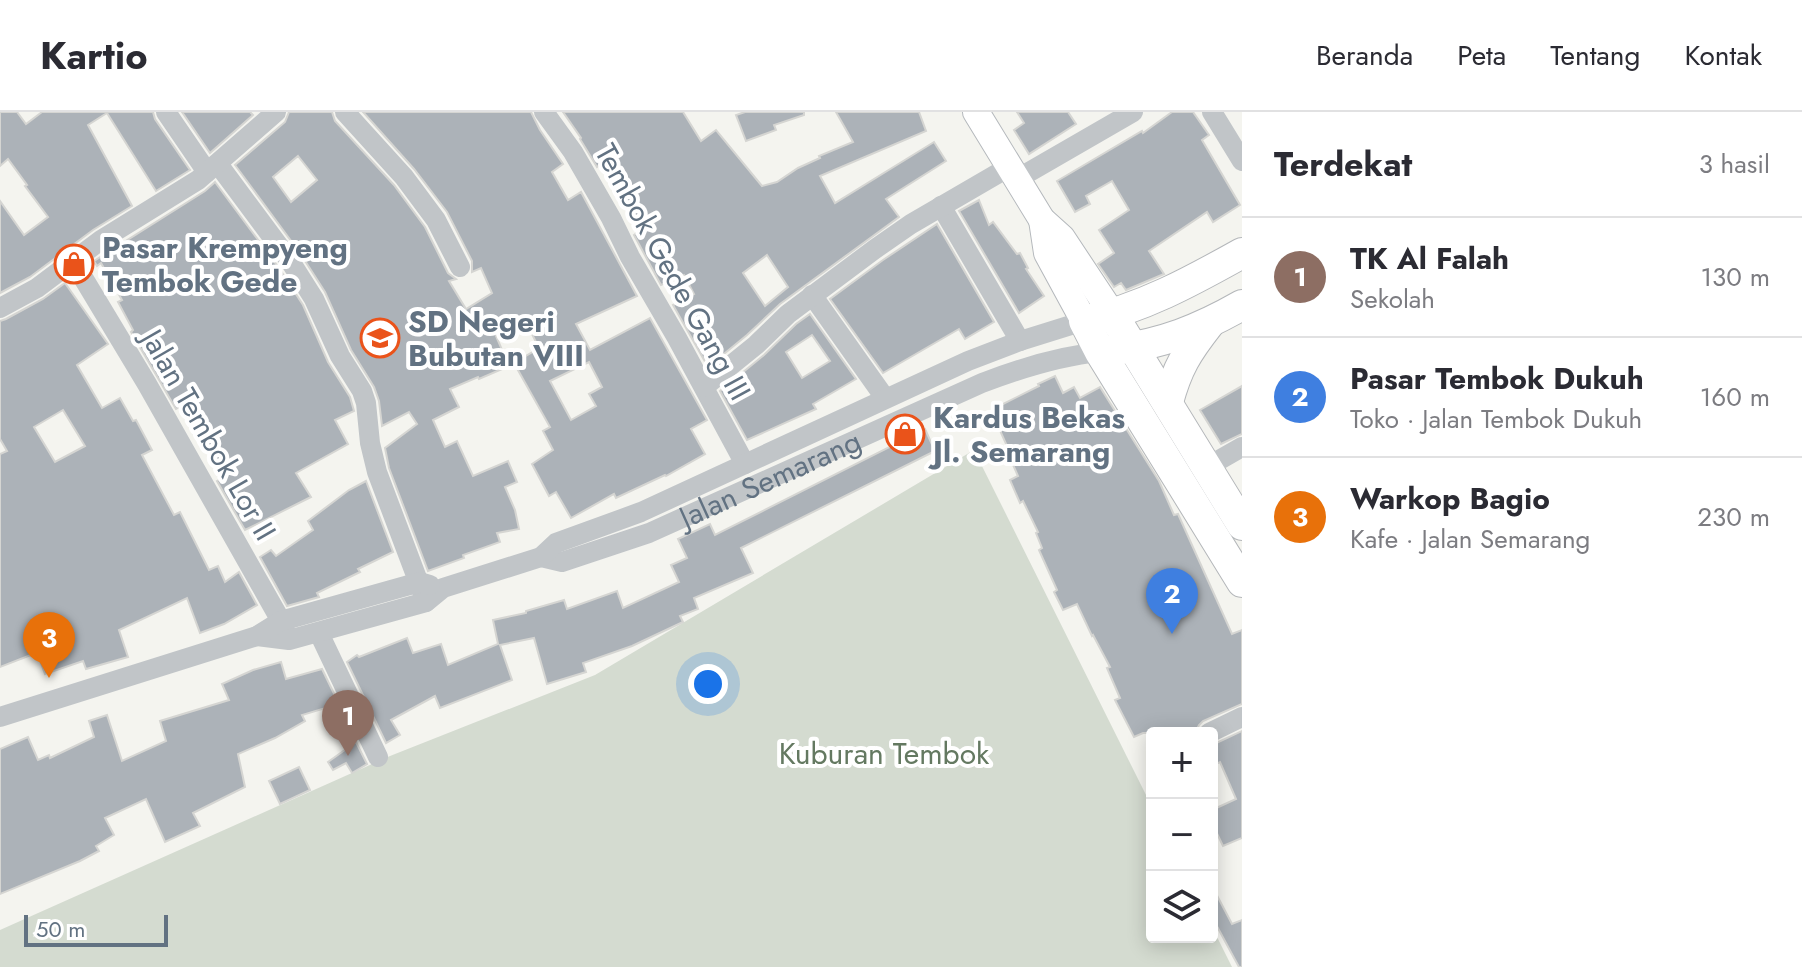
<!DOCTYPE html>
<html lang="id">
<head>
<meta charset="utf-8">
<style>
	:root { --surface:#fff; --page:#f7f7f7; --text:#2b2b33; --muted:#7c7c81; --line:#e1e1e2; --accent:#ea531a }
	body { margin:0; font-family:Jost,sans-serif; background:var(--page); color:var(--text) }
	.controls { position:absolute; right:24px; bottom:24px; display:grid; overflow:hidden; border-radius:8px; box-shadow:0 4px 20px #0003 }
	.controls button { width:72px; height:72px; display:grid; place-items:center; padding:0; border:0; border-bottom:2px solid var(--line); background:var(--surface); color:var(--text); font:40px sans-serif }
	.scale { position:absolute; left:24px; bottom:20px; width:144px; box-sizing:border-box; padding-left:8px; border:4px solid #627282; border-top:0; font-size:22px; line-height:28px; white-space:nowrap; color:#627282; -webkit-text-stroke:6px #fff; paint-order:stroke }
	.you { position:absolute; left:708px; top:572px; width:28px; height:28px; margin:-20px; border:6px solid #fff; border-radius:50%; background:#1a73e8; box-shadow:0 0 0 12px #1a73e833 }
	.badge { display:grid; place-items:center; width:52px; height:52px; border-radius:50%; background:var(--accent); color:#fff; font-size:26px; font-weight:700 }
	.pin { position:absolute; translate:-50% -66px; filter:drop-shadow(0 2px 4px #0008) }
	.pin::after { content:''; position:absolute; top:42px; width:28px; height:24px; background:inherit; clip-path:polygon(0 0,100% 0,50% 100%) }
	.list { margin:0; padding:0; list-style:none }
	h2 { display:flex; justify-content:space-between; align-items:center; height:104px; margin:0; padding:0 32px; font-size:34px }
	h2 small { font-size:26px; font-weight:400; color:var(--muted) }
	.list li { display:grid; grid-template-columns:52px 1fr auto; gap:24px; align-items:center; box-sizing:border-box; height:120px; padding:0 32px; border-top:2px solid var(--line) }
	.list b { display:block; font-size:30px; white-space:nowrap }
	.list p { margin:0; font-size:26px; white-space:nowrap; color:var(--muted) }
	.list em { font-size:26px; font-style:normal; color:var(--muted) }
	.icon { flex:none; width:44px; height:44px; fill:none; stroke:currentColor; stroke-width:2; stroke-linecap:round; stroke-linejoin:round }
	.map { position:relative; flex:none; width:1242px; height:855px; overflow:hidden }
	header { display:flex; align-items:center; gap:48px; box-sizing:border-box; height:112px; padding:0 40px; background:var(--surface); border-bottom:2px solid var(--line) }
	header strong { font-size:38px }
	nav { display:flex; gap:44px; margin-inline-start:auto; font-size:28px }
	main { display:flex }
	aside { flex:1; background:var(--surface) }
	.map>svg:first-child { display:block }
	.green { fill:#d4dbd0 }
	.building { fill:#acb2b8; stroke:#d5d5d2; stroke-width:2; fill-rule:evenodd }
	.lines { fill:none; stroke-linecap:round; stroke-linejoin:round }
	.major-casing { stroke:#b4b8bc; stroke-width:28 }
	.highway-casing { stroke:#b4b7ba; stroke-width:32 }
	.minor { stroke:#c1c5c8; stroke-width:20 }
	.major { stroke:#fff; stroke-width:26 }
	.highway { stroke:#fff; stroke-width:30 }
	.labels { text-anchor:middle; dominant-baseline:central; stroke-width:8; stroke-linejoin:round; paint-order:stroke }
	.poi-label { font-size:30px; font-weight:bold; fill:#627282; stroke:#fff; text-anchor:start }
	.street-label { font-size:30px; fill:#627282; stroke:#fff }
	.park-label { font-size:30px; fill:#647961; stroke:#fff }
</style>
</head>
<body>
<header>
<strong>Kartio</strong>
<nav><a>Beranda</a><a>Peta</a><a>Tentang</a><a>Kontak</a></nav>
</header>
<main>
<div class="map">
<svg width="1242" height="855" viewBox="0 0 1242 855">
	<rect width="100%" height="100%" fill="#f4f4ef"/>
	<path class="green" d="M974,338L1152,695V825H1212V815L1232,855H0V818L390,644L595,563Z"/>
	<g class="building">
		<path d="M0,0H17L26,12L42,0H153L155,7L190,58L156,79L107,1L88,13L132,94L93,118L30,165L0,181V89L24,123L48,105L25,74L27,73L8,47L0,54Z"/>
		<path d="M182,0H250L253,3L210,41Z"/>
		<path d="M289,0H332L335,9L394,73L425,115L448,161L456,167L449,169L466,197L492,181L481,156L472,160V149L447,100L414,57L363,0H531L540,18L563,52L552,60L568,88L581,80L637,184L576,212L590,238L650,206L707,308L691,317L705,342L666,364L665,363L616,386L614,382L571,406L556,380L549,384L532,352L553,338L543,319L550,315L514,251L539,236L526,210L496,224L509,254L479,267L478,265L450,277L459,295L433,308L445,335L457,329L473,364L508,349L517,370L505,375L515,398L519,417L497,421L500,430L463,443L464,446L428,459L389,356L385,336L417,312L409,300L382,314L379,289L374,275L351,238L325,180L300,141L235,53L285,10ZM298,44L317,68L291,90L273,65ZM589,250L602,275L589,282L596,294L571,308L550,269Z"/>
		<path d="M563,0H683L701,29L716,18L762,74L777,70L798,56L820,46L819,44L853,30L836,0H919L926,19L820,64L835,91L934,30L946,49L886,87L899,105L780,192L747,223L708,255L673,193L694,182L684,163L661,173L634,123L638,120L616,75L601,52L597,55L580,27L581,26ZM767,143L788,175L765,194L743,161Z"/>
		<path d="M745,0H804V3L774,13L776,18L746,29L736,3Z"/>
		<path d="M1017,0H1068L1076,12L1029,42L1014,18L1024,11Z"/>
		<path d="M1172,0H1193L1209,23L1202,28L1240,93L1213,110L1207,100L1149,139L1164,162L1126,178L1121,171L1114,175L1098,152L1114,141L1099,118L1129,98L1112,69L1086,84L1090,92L1075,100L1057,69L1142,19L1143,21Z"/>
		<path d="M215,70L279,156L303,193L328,250L350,285L354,299L335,308L348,332L296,361L311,385L245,418L217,369L224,365L211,343L213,342L204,325L185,292L176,297L131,220L133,218L118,190L122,188L101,151L97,154L94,149L205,79Z"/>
		<path d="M979,88L989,113L993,110L1017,142L1020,141L1028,156L1026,157L1044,184L1019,201L959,99Z"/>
		<path d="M937,112L994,210L965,227L959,217L883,261L830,187L883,148Z"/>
		<path d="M65,171L108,232L77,253L102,296L120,286L133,309L136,308L152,338L142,343L174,403L180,400L209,458L218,454L225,470L239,460L257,493L224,512L200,521L187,486L119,518L128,545L86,557L83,549L45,562L38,543L36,541L0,555V342L7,339L0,327V209L6,207L43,187ZM63,298L85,334L55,350L34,315Z"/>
		<path d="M810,202L856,267L813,292L816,297L747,328L720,279L764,243L796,212ZM812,223L830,249L802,266L786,240Z"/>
		<path d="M1055,264L1063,281L1074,275L1080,286L1100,275L1159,369L1174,403L1178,402L1232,522L1242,518V592L1203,609L1199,613L1196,619L1192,621H1143L1134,625L1115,588L1120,586L1107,556L1110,555L1093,523L1092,524L1077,492L1063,498L1054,480L1057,478L1039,438L1042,436L1036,421L1038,420L1023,389L1020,391L1010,368L1018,364L1010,346L1012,345L998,314L989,318L982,304L998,296L997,295L1039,274L1038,272Z"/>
		<path d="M1242,274V322L1221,332L1200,298Z"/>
		<path d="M925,317L935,339L741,436L753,461L694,486L698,497L680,504L683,510L632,534L583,551L586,560L547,572L534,526L500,533L512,568L440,596L435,584L391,608L400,623L386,631L347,550L357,543L359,545L407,526L413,541L441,532L448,553L498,532L493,508L526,501V499L564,488L567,497L617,479L623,496L679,470L671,453L687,446L678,427L710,412L715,423Z"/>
		<path d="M366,369L393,440L358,457L360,460L317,481L319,485L287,494L260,445L271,438L276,444L313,418L308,409L349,378Z"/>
		<path d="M281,550L286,567L322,557L339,592L302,603L305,609L275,626L238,642L245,675L193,701L200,714L165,730L146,687L105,706L114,723L96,734L99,739L80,749L0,782V637L28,625L38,648L49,643L50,646L94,625L89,609L107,603L122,649L166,629L160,609L229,588L222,572L253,558Z"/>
		<path d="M1242,619V726L1223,734L1212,711V698L1236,687L1220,650L1212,654V633Z"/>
		<path d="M356,630L367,652L352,661L346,651L333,658L328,650Z"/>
		<path d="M299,655L310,678L280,692L269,669Z"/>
		<path d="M1212,774L1232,812L1242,808V855H1239L1233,844L1212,805Z"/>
	</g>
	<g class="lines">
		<g class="major-casing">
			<g id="major">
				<path d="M976,0L1042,108L1062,126L1113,203"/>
				<path d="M1042,108L1047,141L1084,209"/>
			</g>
		</g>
		<g class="highway-casing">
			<g id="highway">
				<path d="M1242,141C1192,169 1141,197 1084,209L1100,240L1242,470"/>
				<path d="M1113,203L1242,413"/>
				<path d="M1114,238C1162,232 1200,217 1242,193"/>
				<path d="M1168,290C1177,256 1187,240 1209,212"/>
			</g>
		</g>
		<g class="minor">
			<path d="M166,0L207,60"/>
			<path d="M345,0L404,65L436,108L460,155"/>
			<path d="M544,0L573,40L611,106L630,145L677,226L745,352"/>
			<path d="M1212,0L1242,49"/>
			<path d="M218,52L290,149L314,187L340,244L362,279L366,291L370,331L377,360L426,490"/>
			<path d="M1017,67L1133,0"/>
			<path d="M941,94L1020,229"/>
			<path d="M73,149L147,272L281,509L286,521"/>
			<path d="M812,183L885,286"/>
			<path d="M0,196L37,176L101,128L198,68L276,0"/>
			<path d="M704,275L756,233L788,202L875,137L911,112L1009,55"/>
			<path d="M1207,355L1242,335"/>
			<path id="s1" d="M541,445L562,450L649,421L982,271C1021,256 1059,244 1100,240"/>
			<path d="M319,521L378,645"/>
			<path d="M257,524L289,528L426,490L443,476L541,445L556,431L641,400L968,249L1020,229L1084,209"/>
			<path d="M0,605L257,524L281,509L420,470L430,473"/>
			<path d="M1209,621L1242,605"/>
		</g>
		<use href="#major" class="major"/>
		<use href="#highway" class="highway"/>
	</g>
	<defs>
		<g id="shop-ring" transform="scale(2)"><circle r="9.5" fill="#fff" stroke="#ea531a" stroke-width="1.5"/><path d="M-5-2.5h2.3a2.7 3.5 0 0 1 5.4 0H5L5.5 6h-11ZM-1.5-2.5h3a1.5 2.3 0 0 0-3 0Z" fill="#ea531a"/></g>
		<g id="school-ring" transform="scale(2)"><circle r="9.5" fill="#fff" stroke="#ea531a" stroke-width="1.5"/><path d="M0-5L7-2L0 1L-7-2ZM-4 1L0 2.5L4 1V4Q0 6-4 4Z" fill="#ea531a"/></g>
	</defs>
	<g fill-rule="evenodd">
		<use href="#shop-ring" x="74" y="152"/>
		<use href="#school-ring" x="380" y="226"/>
		<use href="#shop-ring" x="905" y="322"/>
	</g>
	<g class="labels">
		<g class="poi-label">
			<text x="102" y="135">Pasar Krempyeng<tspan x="102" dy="34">Tembok Gede</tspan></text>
			<text x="408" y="209">SD Negeri<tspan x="408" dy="34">Bubutan VIII</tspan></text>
			<text x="933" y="305">Kardus Bekas<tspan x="933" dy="34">Jl. Semarang</tspan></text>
		</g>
		<g class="street-label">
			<text transform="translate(673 160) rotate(61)">Tembok Gede Gang III</text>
			<text transform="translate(209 323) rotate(60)">Jalan Tembok Lor II</text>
			<text stroke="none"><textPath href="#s1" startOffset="246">Jalan Semarang</textPath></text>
		</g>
		<g class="park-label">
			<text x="884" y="641">Kuburan Tembok</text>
		</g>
	</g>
</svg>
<div class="controls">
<button>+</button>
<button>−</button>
<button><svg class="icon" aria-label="layers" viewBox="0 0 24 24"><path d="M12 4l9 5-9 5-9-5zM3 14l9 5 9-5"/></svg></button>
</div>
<div class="scale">50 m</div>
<div class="you"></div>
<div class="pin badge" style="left:348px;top:644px;background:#8d6e63">1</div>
<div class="pin badge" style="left:1172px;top:522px;background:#3f7fe0">2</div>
<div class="pin badge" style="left:49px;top:566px;background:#e8710a">3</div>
</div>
<aside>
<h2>Terdekat<small>3 hasil</small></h2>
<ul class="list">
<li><span class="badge" style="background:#8d6e63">1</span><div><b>TK Al Falah</b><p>Sekolah</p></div><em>130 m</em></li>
<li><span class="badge" style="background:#3f7fe0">2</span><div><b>Pasar Tembok Dukuh</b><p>Toko · Jalan Tembok Dukuh</p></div><em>160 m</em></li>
<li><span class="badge" style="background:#e8710a">3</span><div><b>Warkop Bagio</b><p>Kafe · Jalan Semarang</p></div><em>230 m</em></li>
</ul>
</aside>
</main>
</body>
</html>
